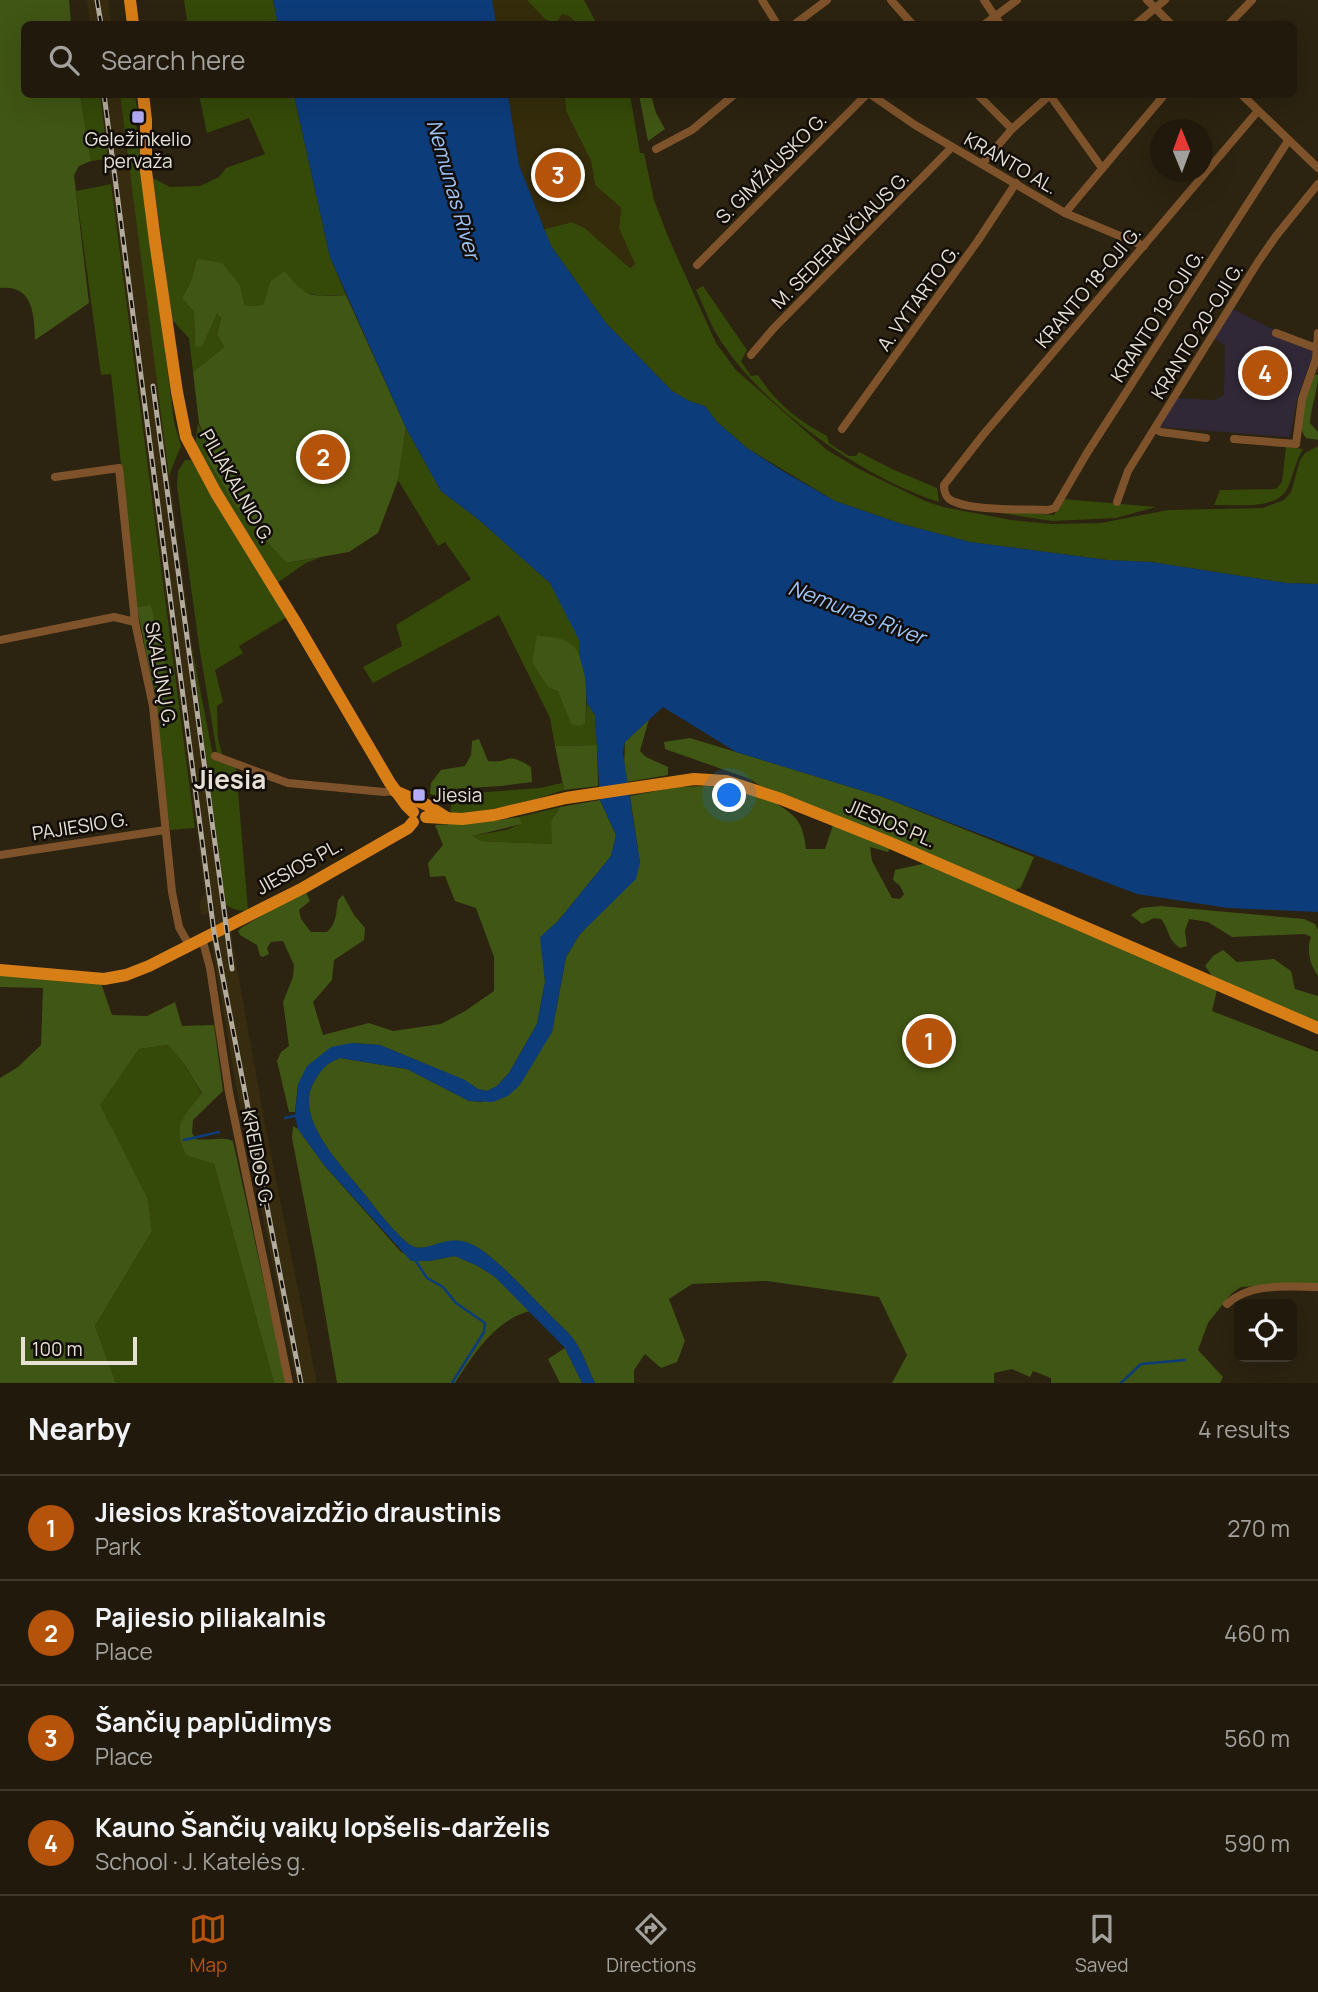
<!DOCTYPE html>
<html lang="en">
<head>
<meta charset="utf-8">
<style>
	:root { --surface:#211a0c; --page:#292315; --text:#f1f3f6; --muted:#a2a19d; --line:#3e382d; --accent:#b45309 }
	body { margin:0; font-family:Manrope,sans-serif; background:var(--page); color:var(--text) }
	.controls { position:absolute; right:21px; bottom:21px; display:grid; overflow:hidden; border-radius:10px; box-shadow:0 7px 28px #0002 }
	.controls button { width:63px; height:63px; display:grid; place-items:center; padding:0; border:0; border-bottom:2px solid var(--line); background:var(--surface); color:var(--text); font:35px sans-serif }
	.compass { position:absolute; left:1150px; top:119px; width:63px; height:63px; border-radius:50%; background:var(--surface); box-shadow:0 7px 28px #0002; rotate:359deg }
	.scale { position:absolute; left:21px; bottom:18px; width:116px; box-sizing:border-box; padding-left:7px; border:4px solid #e7e1d5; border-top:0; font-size:19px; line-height:24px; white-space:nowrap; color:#e7e1d5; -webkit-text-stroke:5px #110d06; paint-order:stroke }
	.you { position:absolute; left:730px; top:796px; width:24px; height:24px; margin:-18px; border:5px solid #fff; border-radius:50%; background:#1a73e8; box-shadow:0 0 0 10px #1a73e833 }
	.badge { display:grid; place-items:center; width:46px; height:46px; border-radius:50%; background:var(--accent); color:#fff; font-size:23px; font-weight:700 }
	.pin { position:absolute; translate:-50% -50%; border:4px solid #fff; box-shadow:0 2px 7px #0006 }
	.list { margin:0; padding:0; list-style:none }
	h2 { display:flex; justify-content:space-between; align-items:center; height:91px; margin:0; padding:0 28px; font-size:30px }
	h2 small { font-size:23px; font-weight:400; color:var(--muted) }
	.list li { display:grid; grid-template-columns:46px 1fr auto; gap:21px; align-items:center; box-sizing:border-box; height:105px; padding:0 28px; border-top:2px solid var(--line) }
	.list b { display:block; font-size:26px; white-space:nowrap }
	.list p { margin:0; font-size:23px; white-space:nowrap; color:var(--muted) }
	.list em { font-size:23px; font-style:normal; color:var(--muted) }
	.icon { flex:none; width:38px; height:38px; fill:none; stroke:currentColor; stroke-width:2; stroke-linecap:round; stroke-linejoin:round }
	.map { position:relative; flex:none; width:1318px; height:1383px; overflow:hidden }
	.search { position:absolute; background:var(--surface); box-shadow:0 7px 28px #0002; left:21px; right:21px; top:21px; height:77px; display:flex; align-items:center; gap:18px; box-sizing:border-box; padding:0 24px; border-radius:10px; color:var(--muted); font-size:26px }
	.sheet { height:511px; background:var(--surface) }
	nav { display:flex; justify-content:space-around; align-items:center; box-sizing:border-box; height:98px; border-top:2px solid var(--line); background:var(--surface); font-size:19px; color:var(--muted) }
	nav a { display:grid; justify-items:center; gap:4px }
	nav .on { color:var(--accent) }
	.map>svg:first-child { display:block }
	.built { fill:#372b10 }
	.education { fill:#312837 }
	.green { fill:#354909 }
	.forest { fill:#405614 }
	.sand { fill:#342c0a }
	.water { fill:#0d3c7a }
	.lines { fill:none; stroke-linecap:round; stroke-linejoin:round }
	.stream { stroke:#0d3c7a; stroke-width:2.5 }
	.street { stroke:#7e532b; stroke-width:8 }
	.primary { stroke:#d87e17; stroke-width:12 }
	.rail-casing { stroke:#b3ac9e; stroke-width:5 }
	.rail { stroke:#110d06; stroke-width:2.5; stroke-dasharray:8; stroke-linecap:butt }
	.poi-dot { fill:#b5acf8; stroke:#110d06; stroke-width:2.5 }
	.labels { text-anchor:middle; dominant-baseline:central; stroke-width:5; stroke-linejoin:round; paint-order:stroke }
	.poi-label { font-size:19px; fill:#e7e1d5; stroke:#110d06 }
	.street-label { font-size:19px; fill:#e7e1d5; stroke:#110d06 }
	.water-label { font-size:21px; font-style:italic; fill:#9dc4fa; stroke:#110d06 }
	.district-label { font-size:26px; font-weight:bold; fill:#e7e1d5; stroke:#110d06 }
</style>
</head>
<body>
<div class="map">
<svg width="1318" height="1383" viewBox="0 0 1318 1383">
	<rect width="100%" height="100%" fill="#2c2310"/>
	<g class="built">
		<path d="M87,0H108L111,24H90Z"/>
		<path d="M100,95H120L226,905L227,921L210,928L209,914L201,915L199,903L205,894Z"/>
		<path d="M229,931L232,933V940L266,1129L317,1383H297L237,1092L211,940Z"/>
	</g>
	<path class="education" d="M1233,309L1315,350L1297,399L1290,437L1159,427L1177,398L1215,400L1224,395L1225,346L1214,338Z"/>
	<g class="green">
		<path d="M184,0H273L278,24H167L187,20Z"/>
		<path d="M527,0H584L597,24H577L569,16C546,28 542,18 527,0Z"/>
		<path d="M80,95H100L108,159L91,161Z"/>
		<path d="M120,95H135L138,114L135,115L174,422L181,446L169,475Z"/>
		<path d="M199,95H294L330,257L346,295L319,296L270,282L263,305L245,306L240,285L197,259L191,281L182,298L194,312L195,346H202L217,312L221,318L217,335L224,347L193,372L189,338L172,320L153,178L170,187L200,186L219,177L226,168L265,154L249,118L207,133Z"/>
		<path d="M564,95H630L640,153H644L654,200L669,239L716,343L736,370L827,450L859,469L925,501L943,507L1011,520L1052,524L1101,523L1168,510L1263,508L1284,500L1291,492L1300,460L1305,453L1318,446V584L1287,583L1151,562L1107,560L970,542L902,524L835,501L747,448L717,422L705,406L689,401L672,391L606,323L551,246L544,229L572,222L585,228L630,268L634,265L619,228L621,208L595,185L591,161L566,111Z"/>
		<path d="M111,184L195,828L170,830L152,683L161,678L151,605L137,607L111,374L101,375L76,191Z"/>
		<path d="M703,286L747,350L741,361L751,376L758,375C775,402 798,421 827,436L829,443L849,456H856L859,452L892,469L937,488L939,502C864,478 770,412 725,347C712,330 705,309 696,290Z"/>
		<path d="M198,423L208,445L207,459L240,513L286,563L322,557L306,563L277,583L216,485L195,446Z"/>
		<path d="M406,428L441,491L478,519L550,583L580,640L579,654C568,639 555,637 537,635L548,687L558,692L571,724H585L587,703L595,715L597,745L555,746L550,718L499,615L373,683L363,667L402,646L396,625L471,579L445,542L438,546L398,480Z"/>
		<path d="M1286,447L1303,449C1296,461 1294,472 1289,485C1279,512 1237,504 1214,505L1220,490L1276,489L1282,482Z"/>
		<path d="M185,460H191L287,617L239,646L243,653L215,670L223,702L217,706L218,739L223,757L217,753L200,652L177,486L178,471Z"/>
		<path d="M1063,499L1156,507L1116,518L1052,521L962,507L1054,515Z"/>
		<path d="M191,643L213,756L236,767L248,910C239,912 234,909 226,905Z"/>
		<path d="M562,783L564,790C528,802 493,811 454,814L450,811L452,799L459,794L540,788Z"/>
		<path d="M560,807L551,821L553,844L480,841L471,836L506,830L521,824L519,817Z"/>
		<path d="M168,1045L184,1064L202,1094L182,1120L187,1156L214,1164L274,1383H116L95,1326L152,1231L148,1199L99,1105L139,1049Z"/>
	</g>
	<g class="forest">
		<path d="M0,0H69L71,24H24V94L80,95L91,161L79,166L74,175L89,303L35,340C34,315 34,285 0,288Z"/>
		<path d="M639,95H651L656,113L665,129L648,141Z"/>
		<path d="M197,259L222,263L240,285L245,306L263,305L270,282L285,271C305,299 313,297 346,295L406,428L398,480L378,533L349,552L286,563L240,513L207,459L208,445L199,423L193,372L224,347L217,335L221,318L217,313L202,347L195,346L194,312L182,298L191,281Z"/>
		<path d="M1318,374C1318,391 1311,406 1310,423L1318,432V440L1306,438C1293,422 1307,393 1313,376Z"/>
		<path d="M151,605L165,665L162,678L152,683L137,607Z"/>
		<path d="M537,635C549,637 565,637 574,647C589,663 587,703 585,724L579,726L571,724L558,692L548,687L532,662Z"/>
		<path d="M649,719L640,751L646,757L668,767V775L627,782L624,769L625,742Z"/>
		<path d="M690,738L883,797L1034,857L1021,887L1014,891L831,813L759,785L750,779L665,749L664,742Z"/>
		<path d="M479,739L488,761C511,764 505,750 531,767L532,782L501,786L452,789L446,798L430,794L431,783L441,770L465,766L471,755L472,741Z"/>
		<path d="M597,745L598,786L564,790L555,746Z"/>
		<path d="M707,786C735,789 789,799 801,827C804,834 805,842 806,849H825L833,825L890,847L888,852L870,847L872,861L892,898L900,899L904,894L900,886L893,880L895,870L927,863L1217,990L1212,1011L1318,1052V1283L1241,1287L1231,1294L1208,1323L1198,1350L1223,1377L1220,1383H1051V1378L1033,1371L1030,1377L1012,1369L994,1373V1383H892L907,1355L879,1297L767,1281L692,1284L669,1299L685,1341L677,1362L661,1368L645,1354L634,1370V1383H595C588,1369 583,1352 574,1340C567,1330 556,1322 548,1313C527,1292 507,1269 483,1251C450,1227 430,1255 412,1246C399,1239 372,1204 362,1191C341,1165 293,1117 314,1082C321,1069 326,1063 340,1058L407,1069L469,1101L482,1102L552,1032L566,957L580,934L640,863L630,796L676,787Z"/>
		<path d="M600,800L616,835L611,856L558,921L541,937L545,982L537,1024L509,1073L497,1086L487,1091L478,1089L464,1080L380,1045L352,1043L298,1084L295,1112H289L277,1061L281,1052L289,1046L283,1002L293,977L294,965L283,941L271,942L267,948L269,954L263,957L260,956L257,945L240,935L238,931L241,928L305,890L310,901L299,910L301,919L311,932H327C337,923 336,912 338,900L343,895L354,915L365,928L364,940L334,960L332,980L313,1002L323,1035L369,1023L393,1031L441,1024L465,1011L494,991V957L476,908L455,901L445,876L430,877L428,863L443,845L435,825L485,822L519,817L522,824L472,836L481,841L552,844L551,821L560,807Z"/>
		<path d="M1160,906L1304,919L1315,924L1318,930V976C1310,965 1306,950 1311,937L1305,934L1232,937L1208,922L1189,919L1185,931L1187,946L1180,948C1167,939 1170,931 1161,919L1154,918L1142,924L1131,915L1141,908Z"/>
		<path d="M1223,950L1237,962L1274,959L1291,971L1295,989L1318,996V1022L1213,977L1205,966L1213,956Z"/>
		<path d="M0,974L101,983L112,1015L147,1016L175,1002L182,1026L214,1025L223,1091L193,1120L192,1133L196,1139C208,1141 223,1136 233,1141L286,1383H274L214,1164L187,1156C171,1125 183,1118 202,1093L184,1064L168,1045L139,1049L100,1105L148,1199L152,1231L95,1326L116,1383H0V1078L18,1067L41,1045L43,988L0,987Z"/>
		<path d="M293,1126L298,1129L324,1165L401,1252L429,1261L455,1256L478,1266L495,1277L530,1311C495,1320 474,1354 455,1383H337L316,1261L292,1138Z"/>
		<path d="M565,1348L582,1383H560L548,1359Z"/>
	</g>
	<g class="sand">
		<path d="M492,0H527L548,22L556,23L562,14L569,16L577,24H496Z"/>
		<path d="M508,95H565L566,111L591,161L595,185L621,208L619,228L635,264L630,268L585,228L572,222L544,229L519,165Z"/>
	</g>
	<g class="water">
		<path d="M273,0H492L496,24H278Z"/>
		<path d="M294,95H508L519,165L551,246L606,323L672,391L689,401L705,406L717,422L747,448L781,470L835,501L902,524L970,542L1107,560L1151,562L1287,583L1318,584V912L1228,908L1137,894L883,797L736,752L663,707L625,742L623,753L640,863L636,879L580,934L566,957L552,1032L520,1085L508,1096L493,1102L469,1101L407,1069L340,1058C327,1063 321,1069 314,1082C293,1117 341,1165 362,1191C372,1204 399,1239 412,1246C430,1255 450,1226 483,1251C507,1269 527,1292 548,1313C556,1322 567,1330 574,1340C583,1352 588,1369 595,1383H582L565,1348L495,1277L478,1266L455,1256L429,1261H411L324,1165L298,1129L295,1116L298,1084L307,1066L331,1047L352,1043L380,1045L465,1080L478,1089L487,1091L497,1086L509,1073L537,1024L545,982L540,937L558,921L611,856L616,835L600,800L595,715L587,703L585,677L579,654V640L550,583L478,519L441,491L406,428L330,257Z"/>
	</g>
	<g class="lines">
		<g class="stream">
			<path d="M285,1118L298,1115"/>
			<path d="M184,1140L219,1132"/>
			<path d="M416,1261L427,1278L443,1287L456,1303L485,1323L484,1332L452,1383"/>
			<path d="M1121,1383L1141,1364L1185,1360"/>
		</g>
		<g class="street">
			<path d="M762,0L777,24"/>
			<path d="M891,0L912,24"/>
			<path d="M984,0L1000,24"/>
			<path d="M1147,0L1171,24"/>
			<path d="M795,24L827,0"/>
			<path d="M985,24L1017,0"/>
			<path d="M1136,24L1165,0"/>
			<path d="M1229,24L1252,0"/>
			<path d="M870,94L915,125L1065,213L1144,246"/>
			<path d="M977,94L1012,129"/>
			<path d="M1049,94L1102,168"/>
			<path d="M1241,94L1318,168"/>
			<path d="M1257,112L983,435L944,485C944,493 946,499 955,502C976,511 1023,509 1048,510L1055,508L1087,453L1288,141"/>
			<path d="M656,149L692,130L735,94"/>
			<path d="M982,164L1012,129L1051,94"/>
			<path d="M1065,213L1165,94"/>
			<path d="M697,265L867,94"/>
			<path d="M1276,333L1316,348"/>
			<path d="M751,355L773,329L952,147"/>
			<path d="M842,429L977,242L1016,183"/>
			<path d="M1155,429L1161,432L1206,438"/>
			<path d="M1234,439L1296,444L1302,399L1316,359L1318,333"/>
			<path d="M55,477L119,468L135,622L153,706L172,892L179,927L189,945"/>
			<path d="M1117,502L1128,471L1258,262L1276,236L1318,184"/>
			<path d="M0,640L114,617L135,622"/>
			<path d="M215,756L288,783L384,792L395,791"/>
			<path d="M0,855L165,830"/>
			<path d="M202,938L210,968L229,1092L289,1383"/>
			<path d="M1227,1304C1250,1282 1289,1287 1318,1287"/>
		</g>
		<g class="primary">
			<path d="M130,0L133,24"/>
			<path d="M143,94L146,120V171L155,241L177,392L186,437L216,493L296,623L390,783L406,805L413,812"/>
			<path d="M395,791L427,805L447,818"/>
			<path d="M426,817L462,819L494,815L566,798L694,779L726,781L781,799L886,841L1318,1028"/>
			<path d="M0,970L104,979L126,975L149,966L303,888L408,828L413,822"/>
		</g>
		<g class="rail-casing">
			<g id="rail">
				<path d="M97,0L101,24"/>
				<path d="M104,94L214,932L301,1383"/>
				<path d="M153,386L232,969"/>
			</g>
		</g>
		<use href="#rail" class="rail"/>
	</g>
	<g class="poi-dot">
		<rect x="131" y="110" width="14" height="14" rx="3.5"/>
		<rect x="412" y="788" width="14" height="14" rx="3.5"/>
	</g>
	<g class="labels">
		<g class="poi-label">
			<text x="138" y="139">Geležinkelio<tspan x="138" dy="22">pervaža</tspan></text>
			<text x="433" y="795" text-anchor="start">Jiesia</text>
		</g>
		<g class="street-label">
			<text transform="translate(1011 163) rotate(30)">KRANTO AL.</text>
			<text transform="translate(771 168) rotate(-45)">S. GIMŽAUSKO G.</text>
			<text transform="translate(840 240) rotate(-45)">M. SEDERAVIČIAUS G.</text>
			<text transform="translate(1088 287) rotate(-50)">KRANTO 18-OJI G.</text>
			<text transform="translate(918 298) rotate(-54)">A. VYTARTO G.</text>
			<text transform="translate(1157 316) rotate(-57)">KRANTO 19-OJI G.</text>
			<text transform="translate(1197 331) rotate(-58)">KRANTO 20-OJI G.</text>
			<text transform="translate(237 486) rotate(60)">PILIAKALNIO G.</text>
			<text transform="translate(161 674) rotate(80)">SKALŪNŲ G.</text>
			<text transform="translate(891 823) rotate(23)">JIESIOS PL.</text>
			<text transform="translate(80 826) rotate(-9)">PAJIESIO G.</text>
			<text transform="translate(299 866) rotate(-29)">JIESIOS PL.</text>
			<text transform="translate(258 1158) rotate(79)">KREIDOS G.</text>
		</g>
		<g class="water-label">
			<text transform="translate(454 189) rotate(74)">Nemunas River</text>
			<text transform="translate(857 612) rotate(21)">Nemunas River</text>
		</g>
		<g class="district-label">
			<text x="230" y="779">Jiesia</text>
		</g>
	</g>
</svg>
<div class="controls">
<button><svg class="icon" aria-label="locate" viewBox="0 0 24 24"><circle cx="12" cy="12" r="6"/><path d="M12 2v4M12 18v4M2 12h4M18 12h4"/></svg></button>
</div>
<svg class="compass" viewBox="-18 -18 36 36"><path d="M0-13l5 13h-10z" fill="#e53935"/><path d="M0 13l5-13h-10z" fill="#a2a19d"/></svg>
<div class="scale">100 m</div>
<div class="you"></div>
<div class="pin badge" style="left:929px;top:1041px">1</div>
<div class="pin badge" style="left:323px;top:457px">2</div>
<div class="pin badge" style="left:558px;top:175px">3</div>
<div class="pin badge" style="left:1265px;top:373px">4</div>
<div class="search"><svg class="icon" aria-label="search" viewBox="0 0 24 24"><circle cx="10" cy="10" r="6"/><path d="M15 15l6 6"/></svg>Search here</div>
</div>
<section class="sheet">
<h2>Nearby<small>4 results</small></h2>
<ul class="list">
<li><span class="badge">1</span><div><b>Jiesios kraštovaizdžio draustinis</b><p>Park</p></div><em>270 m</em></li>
<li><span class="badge">2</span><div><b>Pajiesio piliakalnis</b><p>Place</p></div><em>460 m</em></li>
<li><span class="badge">3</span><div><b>Šančių paplūdimys</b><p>Place</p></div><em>560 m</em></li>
<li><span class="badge">4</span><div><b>Kauno Šančių vaikų lopšelis-darželis</b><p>School · J. Katelės g.</p></div><em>590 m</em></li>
</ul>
</section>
<nav>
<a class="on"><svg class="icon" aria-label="map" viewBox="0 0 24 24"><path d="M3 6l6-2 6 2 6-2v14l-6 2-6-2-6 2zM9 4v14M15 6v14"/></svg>Map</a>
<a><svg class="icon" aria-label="directions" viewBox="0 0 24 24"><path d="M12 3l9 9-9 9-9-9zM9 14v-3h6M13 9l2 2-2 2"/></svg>Directions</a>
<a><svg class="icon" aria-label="saved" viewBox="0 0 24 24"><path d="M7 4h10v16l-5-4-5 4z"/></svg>Saved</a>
</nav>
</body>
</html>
